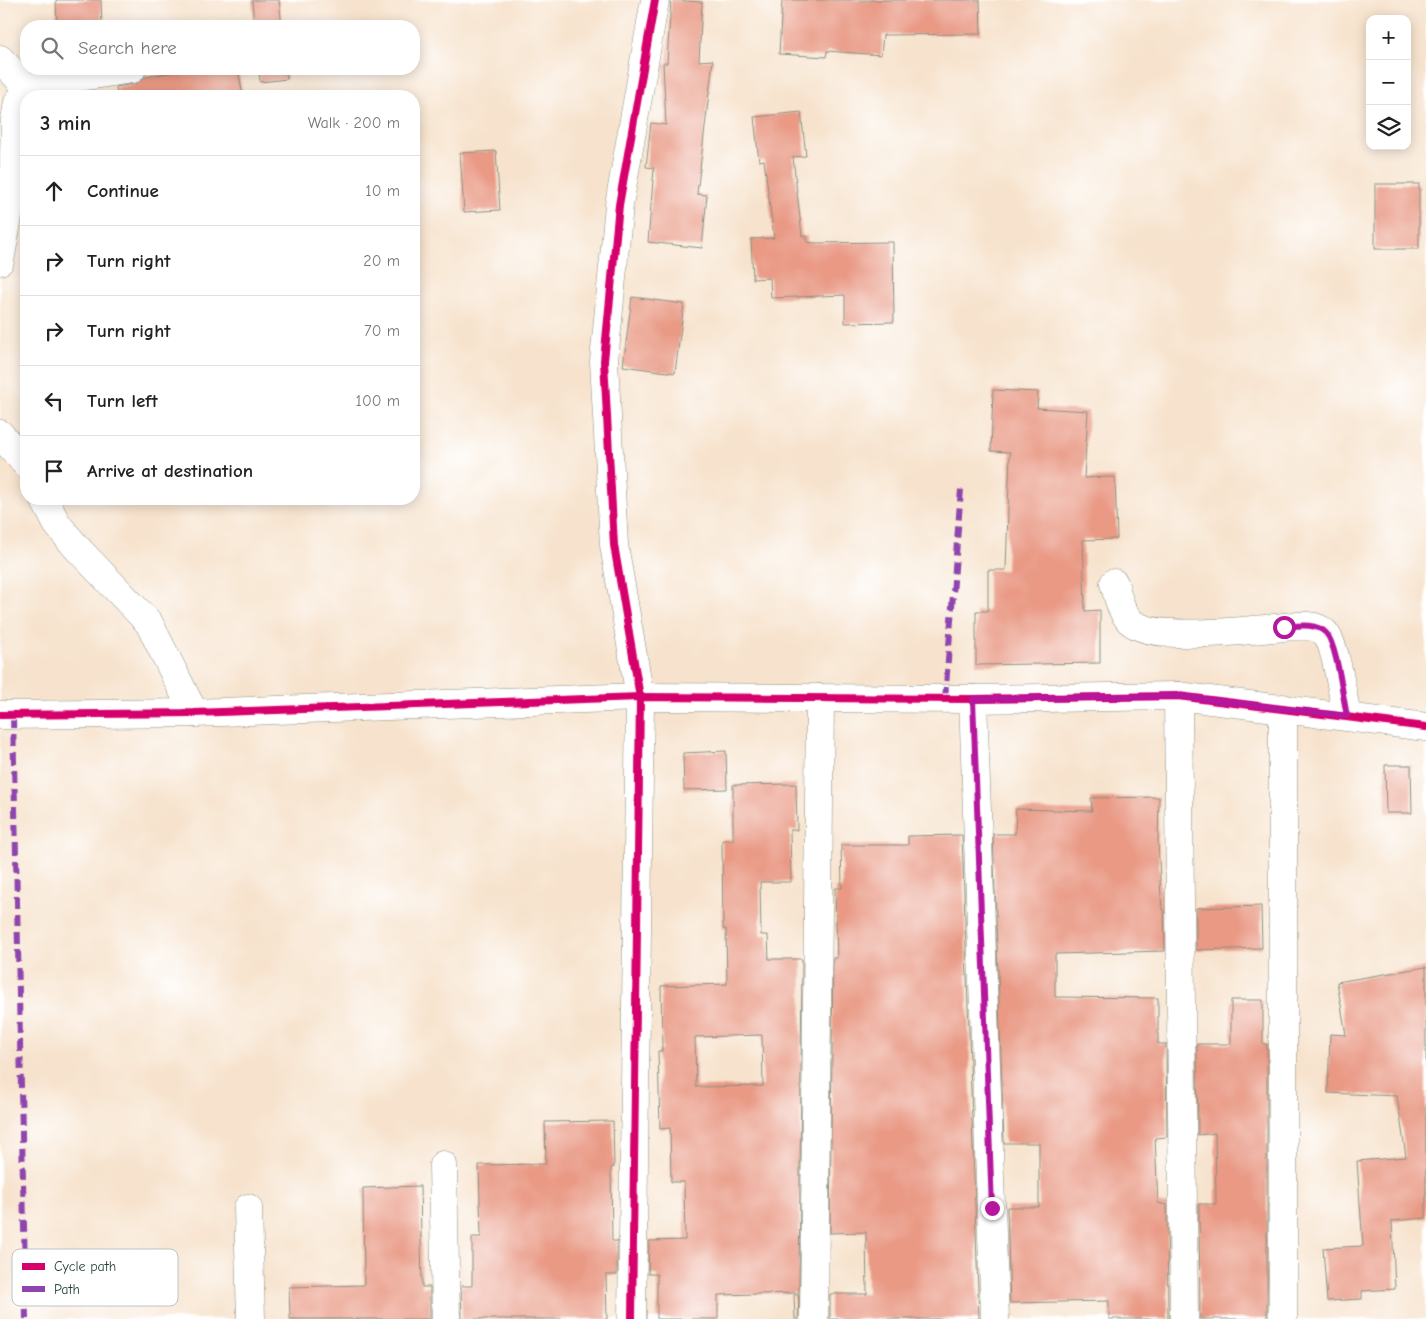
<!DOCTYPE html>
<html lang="en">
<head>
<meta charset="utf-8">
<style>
	:root { --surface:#fff; --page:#f6f6f6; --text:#222; --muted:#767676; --line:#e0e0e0 }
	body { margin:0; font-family:"Comic Neue",sans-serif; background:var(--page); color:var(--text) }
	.controls { position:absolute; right:15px; top:15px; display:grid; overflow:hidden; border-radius:10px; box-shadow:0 2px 12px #0003 }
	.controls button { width:45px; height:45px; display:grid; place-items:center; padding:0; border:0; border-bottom:1px solid var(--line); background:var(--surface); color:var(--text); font:25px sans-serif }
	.stop { position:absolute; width:15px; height:15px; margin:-11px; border:4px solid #b5179e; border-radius:50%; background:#fff }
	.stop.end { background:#b5179e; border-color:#fff; box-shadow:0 1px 5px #0008 }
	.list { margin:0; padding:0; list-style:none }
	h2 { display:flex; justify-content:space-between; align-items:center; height:65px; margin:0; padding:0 20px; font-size:21px }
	h2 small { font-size:16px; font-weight:400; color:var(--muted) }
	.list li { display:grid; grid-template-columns:32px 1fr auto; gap:15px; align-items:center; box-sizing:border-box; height:70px; padding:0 20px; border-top:1px solid var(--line) }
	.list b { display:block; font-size:19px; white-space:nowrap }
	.list em { font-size:16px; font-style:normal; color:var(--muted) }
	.icon { flex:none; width:28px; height:28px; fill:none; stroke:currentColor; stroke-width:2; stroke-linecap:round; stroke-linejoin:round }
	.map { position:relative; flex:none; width:1426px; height:1319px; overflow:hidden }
	.search { position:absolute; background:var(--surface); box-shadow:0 2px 12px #0003; left:20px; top:20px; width:400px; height:55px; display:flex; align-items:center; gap:12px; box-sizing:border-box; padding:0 18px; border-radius:20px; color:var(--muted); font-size:19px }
	.panel { position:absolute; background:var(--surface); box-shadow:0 2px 12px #0003; left:20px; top:90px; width:400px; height:415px; border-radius:20px }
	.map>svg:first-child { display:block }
	.building { fill:#e99984; fill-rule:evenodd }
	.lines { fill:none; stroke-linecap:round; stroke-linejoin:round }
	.minor-casing { stroke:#8b9080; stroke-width:29 }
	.tertiary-casing { stroke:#8b9080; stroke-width:29 }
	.minor { stroke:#fff; stroke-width:28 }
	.tertiary { stroke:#fff; stroke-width:28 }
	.quiet { stroke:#8e44ad; stroke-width:6; stroke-dasharray:12 6; stroke-linecap:butt }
	.cycleway-casing { stroke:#fff; stroke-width:11 }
	.cycleway { stroke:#d6006c; stroke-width:8 }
	.route { stroke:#b5179e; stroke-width:6 }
	.key { fill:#fff; stroke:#bcc5c2; stroke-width:1 }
	.key-label { font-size:14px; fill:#1f3d34 }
</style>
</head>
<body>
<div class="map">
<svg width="1426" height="1319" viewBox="0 0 1426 1319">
	<rect width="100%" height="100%" fill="#fff"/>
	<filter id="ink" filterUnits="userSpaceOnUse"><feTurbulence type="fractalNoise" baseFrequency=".02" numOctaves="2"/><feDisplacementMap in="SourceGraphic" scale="10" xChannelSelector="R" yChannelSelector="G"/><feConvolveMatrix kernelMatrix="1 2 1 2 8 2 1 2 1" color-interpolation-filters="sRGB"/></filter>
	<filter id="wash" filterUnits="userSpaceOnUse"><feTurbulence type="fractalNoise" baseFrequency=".0096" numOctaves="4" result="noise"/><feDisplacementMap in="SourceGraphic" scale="20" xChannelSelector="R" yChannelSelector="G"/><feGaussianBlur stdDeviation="1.12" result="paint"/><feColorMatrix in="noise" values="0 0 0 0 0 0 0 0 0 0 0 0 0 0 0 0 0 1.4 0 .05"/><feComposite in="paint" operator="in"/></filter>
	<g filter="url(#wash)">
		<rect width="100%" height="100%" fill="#f7e3cd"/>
		<g id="blocks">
			<g class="building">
				<path d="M56,0H101L102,26H57Z"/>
				<path d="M252,0H279L282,26H254Z"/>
				<path d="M671,0L702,2L699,61L713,60L697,194L707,195L702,248L648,242L654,168L646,167L651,123L666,125L663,63H667Z"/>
				<path d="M782,0H980L981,34L883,35L881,55L827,51L826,57L779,54Z"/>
				<path d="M190,69H238L243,96H117L116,87L135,84L145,77Z"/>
				<path d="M259,69H286L287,79L260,82Z"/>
				<path d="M801,112L806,156L793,157L802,236H807V242L815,243L893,242L894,322L845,323V295L771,298L770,278L753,279L751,239L774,238L764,160L759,161L754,117Z"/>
				<path d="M496,151L500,210L464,212L460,153Z"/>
				<rect x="1375" y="184" width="44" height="65"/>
				<path d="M632,297L684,304L675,373L623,366Z"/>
				<path d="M993,390L1038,392L1037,408L1088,411L1084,478L1115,477L1117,539L1083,540L1085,611L1100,610V663L976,665V611H988V570H1006L1010,452L991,451Z"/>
				<path d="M726,751L727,789L684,790L683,753Z"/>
				<path d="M1385,765H1411L1412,813H1386Z"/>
				<path d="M796,784L797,830H790L791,882H760L761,935H768L769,959H802L799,1293L718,1295V1319H657V1274H648L649,1241L685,1240L684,1182H671L670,1128L660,1129L658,1051H662L661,986L727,984L726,929H723L722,840H733V785ZM762,1035L763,1086L696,1087L695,1037Z"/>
				<path d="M1159,797L1158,841L1161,898L1162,909H1164L1165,951L1055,954V997L1158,998V1044H1166L1167,1137L1155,1138L1158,1203L1167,1205L1168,1319H1109V1301L1010,1303L1007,1207H1039V1143H1004L993,834H1015L1016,809L1092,811L1091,798Z"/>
				<path d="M962,835L979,1319H830V1294H867L866,1232L830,1233L833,958H837L835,888H842L841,845H908V836Z"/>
				<path d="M1261,906L1262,948L1196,950V908Z"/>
				<path d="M1426,967V1218L1392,1221L1395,1289L1362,1291V1299L1327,1301L1323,1248L1363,1246L1357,1161L1406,1157L1397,1096L1328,1093L1330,1034L1346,1035L1337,982Z"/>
				<path d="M1231,1000H1263V1044H1267V1319H1200L1199,1204H1216L1215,1133L1198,1135L1197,1044H1231Z"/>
				<path d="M613,1121L614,1167L611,1168L612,1241H617V1275H606L607,1319H462L461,1286H472V1237H481L479,1165L546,1164L545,1122Z"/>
				<path d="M420,1186L422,1287H430V1319H290L289,1287L364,1285L363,1188Z"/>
				<path d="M794,1295H799L798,1319H795Z"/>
			</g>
		</g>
	</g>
	<g filter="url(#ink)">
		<use href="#blocks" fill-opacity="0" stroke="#8b9080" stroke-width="1"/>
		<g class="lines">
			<g class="minor-casing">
				<g id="minor">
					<path d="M0,59L29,89"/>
					<path d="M0,261L13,190L15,120L18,102L29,89L41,83L132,69"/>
					<path d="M0,434L26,464"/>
					<path d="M44,499L57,524L77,548L149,623L194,713"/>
					<path d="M1114,583C1118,596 1120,610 1130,621C1153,643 1252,630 1284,627C1297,626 1314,623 1324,632C1336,642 1343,700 1347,716"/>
					<path d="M1178,696L1184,1319"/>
					<path d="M640,697L614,545L604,361L619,205L655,0"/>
					<path d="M973,699L995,1319"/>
					<path d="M1283,708V1319"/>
					<path d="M443,1165L446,1319"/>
					<path d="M248,1208L251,1319"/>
					<path d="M814,1319L820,698"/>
				</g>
			</g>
			<g class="tertiary-casing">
				<g id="tertiary">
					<path d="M0,715L194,713L640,697L973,699L1178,696L1426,727"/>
					<path d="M632,1319L640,697"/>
				</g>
			</g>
			<use href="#minor" class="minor"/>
			<use href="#tertiary" class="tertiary"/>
			<g class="quiet">
				<path d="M945,699L961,489"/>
				<path d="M13,716L26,1319"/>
			</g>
			<g class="cycleway-casing">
				<g id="cycleway">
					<path d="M0,715L194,713L640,697L973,699L1178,696L1426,727"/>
					<path d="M632,1319L640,697L614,545L604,361L619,205L655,0"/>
				</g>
			</g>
			<use href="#cycleway" class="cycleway"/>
		</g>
	</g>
	<g class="lines" filter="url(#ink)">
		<path class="route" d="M992,1208L973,699L1178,696L1347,716C1343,698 1337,645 1326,633C1316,622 1296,626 1284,627"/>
	</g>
	<rect x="12" y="1249" width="166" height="57" rx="8" class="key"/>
	<rect x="22" y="1263" width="23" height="7" fill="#d6006c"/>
	<rect x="22" y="1286" width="23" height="6" fill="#8e44ad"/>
	<g class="key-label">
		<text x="54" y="1271">Cycle path</text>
		<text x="54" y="1294">Path</text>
	</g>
</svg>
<div class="controls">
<button>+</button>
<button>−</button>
<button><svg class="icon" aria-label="layers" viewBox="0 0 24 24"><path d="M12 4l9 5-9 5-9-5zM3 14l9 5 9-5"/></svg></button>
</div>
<div class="stop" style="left:1284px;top:627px"></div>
<div class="stop end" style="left:992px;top:1208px"></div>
<div class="search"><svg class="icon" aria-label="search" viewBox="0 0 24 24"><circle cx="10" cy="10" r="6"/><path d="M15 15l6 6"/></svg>Search here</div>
<section class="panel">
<h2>3 min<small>Walk · 200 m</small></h2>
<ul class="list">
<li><svg class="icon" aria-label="ahead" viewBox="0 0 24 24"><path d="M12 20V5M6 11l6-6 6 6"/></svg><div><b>Continue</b></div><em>10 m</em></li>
<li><svg class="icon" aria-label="right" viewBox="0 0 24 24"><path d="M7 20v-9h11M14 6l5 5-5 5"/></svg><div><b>Turn right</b></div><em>20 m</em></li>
<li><svg class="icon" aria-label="right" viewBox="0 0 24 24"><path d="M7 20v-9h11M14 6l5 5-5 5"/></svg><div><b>Turn right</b></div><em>70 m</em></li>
<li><svg class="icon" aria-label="left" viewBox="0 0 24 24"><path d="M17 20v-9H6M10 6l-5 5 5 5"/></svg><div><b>Turn left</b></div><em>100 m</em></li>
<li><svg class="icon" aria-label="arrive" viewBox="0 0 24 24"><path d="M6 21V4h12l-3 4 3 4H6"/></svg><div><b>Arrive at destination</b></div></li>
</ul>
</section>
</div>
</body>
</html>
